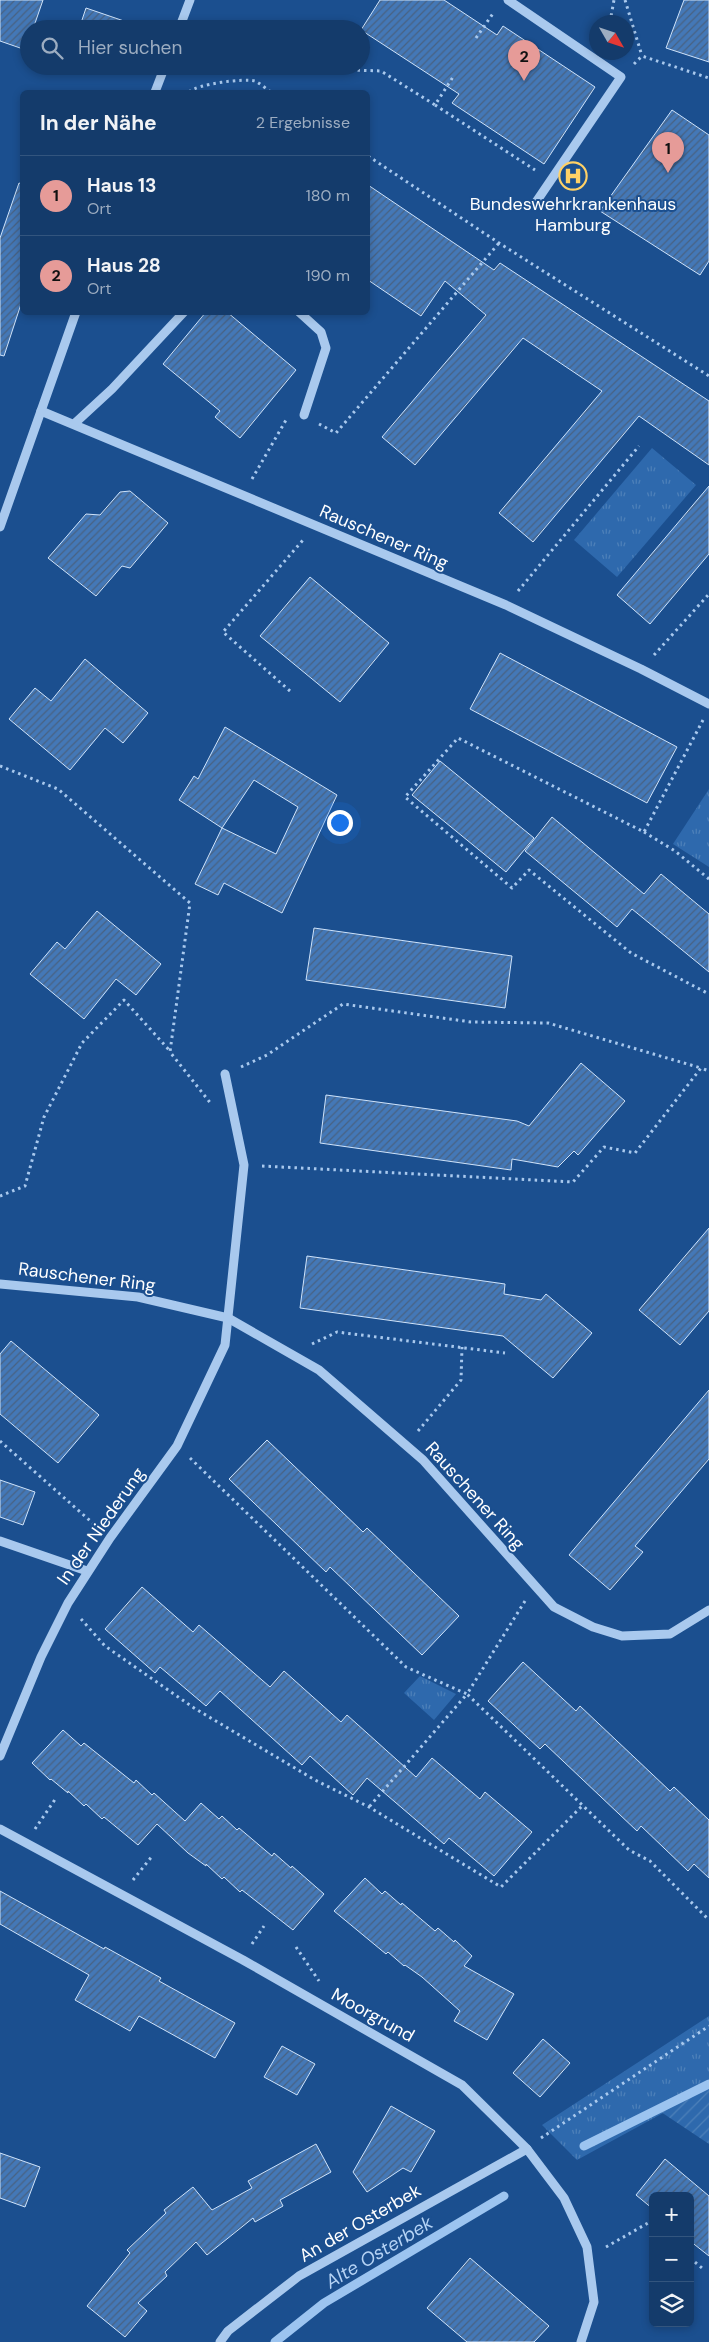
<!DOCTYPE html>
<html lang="de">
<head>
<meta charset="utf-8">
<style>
	:root { --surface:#143b6b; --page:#1d4271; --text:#f1f3f6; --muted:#9dadc1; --line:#33557e; --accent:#e69b98 }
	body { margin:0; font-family:"DM Sans",sans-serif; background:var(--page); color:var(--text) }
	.controls { position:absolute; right:15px; bottom:15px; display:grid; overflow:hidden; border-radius:8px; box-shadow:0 2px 8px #0003 }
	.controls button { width:45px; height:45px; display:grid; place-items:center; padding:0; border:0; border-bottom:1px solid var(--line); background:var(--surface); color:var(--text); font:25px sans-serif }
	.compass { position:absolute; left:589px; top:15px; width:45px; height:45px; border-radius:50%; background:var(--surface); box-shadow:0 2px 8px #0003; rotate:129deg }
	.you { position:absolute; left:339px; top:822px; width:18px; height:18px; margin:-12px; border:4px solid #fff; border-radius:50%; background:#1a73e8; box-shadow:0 0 0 8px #1a73e833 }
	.badge { display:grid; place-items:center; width:32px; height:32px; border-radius:50%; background:var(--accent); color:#111; font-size:16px; font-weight:700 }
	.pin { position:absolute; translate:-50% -41px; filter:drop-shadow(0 1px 2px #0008) }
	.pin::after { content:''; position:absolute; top:26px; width:18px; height:15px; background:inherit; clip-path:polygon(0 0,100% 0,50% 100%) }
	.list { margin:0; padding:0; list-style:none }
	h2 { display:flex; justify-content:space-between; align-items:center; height:65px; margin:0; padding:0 20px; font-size:21px }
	h2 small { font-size:16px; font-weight:400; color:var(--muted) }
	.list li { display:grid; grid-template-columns:32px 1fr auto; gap:15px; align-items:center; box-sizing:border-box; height:80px; padding:0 20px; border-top:1px solid var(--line) }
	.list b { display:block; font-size:19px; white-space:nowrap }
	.list p { margin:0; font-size:16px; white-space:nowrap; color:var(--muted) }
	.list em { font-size:16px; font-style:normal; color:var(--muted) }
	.icon { flex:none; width:28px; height:28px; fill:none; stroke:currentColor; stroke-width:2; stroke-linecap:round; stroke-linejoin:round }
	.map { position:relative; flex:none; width:709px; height:2342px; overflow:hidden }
	.search { position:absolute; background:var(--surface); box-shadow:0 2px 8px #0003; left:20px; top:20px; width:350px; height:55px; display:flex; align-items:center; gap:12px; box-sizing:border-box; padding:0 18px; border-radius:28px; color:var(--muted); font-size:19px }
	.panel { position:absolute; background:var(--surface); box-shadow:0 2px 8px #0003; left:20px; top:90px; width:350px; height:225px; border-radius:8px }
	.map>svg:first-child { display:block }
	.park { fill:url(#park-tufts) }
	.garden { fill:url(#garden-furrows) }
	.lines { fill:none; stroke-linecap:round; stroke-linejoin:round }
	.stream { stroke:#9cc4f0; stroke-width:9 }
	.building { fill:url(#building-hatch); stroke:#cfe3fa; fill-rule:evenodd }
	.path { stroke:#a9c9ee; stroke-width:3; stroke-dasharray:2.5 4; stroke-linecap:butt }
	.minor { stroke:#a9c9ee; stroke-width:9 }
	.labels { text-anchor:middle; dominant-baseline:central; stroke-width:4; stroke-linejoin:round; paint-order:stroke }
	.poi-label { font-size:18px; fill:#fff; stroke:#1b4f8f }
	.street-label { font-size:18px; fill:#fff; stroke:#1b4f8f }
	.water-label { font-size:19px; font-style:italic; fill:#b5d3f5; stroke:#1b4f8f }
</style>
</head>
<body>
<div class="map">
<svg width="709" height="2342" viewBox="0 0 709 2342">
	<defs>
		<pattern id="park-tufts" width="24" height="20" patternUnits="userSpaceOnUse" patternTransform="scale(1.25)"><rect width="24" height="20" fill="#2e69ad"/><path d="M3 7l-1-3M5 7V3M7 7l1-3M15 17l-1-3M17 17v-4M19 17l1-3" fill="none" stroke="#4d80b9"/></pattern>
		<pattern id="garden-furrows" width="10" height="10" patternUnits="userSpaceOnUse" patternTransform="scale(1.25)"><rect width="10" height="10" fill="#2e69ad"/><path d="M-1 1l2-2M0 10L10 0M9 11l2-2" fill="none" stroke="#4d80b9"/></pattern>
		<pattern id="building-hatch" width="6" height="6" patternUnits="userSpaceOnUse" patternTransform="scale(1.25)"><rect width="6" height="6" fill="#4478b7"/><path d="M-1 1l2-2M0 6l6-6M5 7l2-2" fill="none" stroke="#486282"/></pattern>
	</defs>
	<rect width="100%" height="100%" fill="#1b4f8f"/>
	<g class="park">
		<path d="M652,448L696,485L617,577L574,540Z"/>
		<path d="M709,789V867L673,844Z"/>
		<path d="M420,1676L456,1694L434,1720L404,1693Z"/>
		<path d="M709,2016V2088L577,2160L542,2125Z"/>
	</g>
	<path class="garden" d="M709,2088V2144L661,2112Z"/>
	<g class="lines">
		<g class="stream">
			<path d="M584,2146L709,2084"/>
			<path d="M275,2342L324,2303L504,2196"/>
		</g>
	</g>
	<g class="building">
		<path d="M0,0H43L33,29H29L26,50L0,41Z"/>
		<path d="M380,0H444L497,35L503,26L595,87L544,164L452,103L459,94L361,30Z"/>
		<path d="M684,0H709V62L666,48Z"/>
		<path d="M86,8L124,21L121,29H79Z"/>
		<path d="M672,110L709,135V261L700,275L600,211Z"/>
		<path d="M19,183L22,184V301L4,356L0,355V238Z"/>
		<path d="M368,185L494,270L500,263L709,401V465L639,416L533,542L499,513L602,391L523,338L415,465L382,437L486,315L445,281L421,316L368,280Z"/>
		<path d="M206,312H227L296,370L240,438L215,417L220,411L163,364Z"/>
		<path d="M709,486V554L650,624L617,595Z"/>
		<path d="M130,491L168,523L130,568L122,566L96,596L48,558L86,514L100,515L120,492Z"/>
		<path d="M310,577L389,643L340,702L260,636Z"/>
		<path d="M500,653L677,747L647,803L470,709Z"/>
		<path d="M85,659L148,713L123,743L105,728L70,770L9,719L35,688L51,701Z"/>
		<path d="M225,727L337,795L282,913L224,883L218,895L195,884L222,828L179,800L194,776L198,779ZM254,780L298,807L276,854L222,828Z"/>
		<path d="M440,761L534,838L506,872L412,795Z"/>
		<path d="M552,817L644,894L661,874L709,914V972L632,909L617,927L525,851Z"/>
		<path d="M97,911L161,964L136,995L116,979L84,1019L30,974L57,942L65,949Z"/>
		<path d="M314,928L512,956L505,1008L306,980Z"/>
		<path d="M581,1063L625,1101L578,1155L574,1151L558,1167L512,1159L511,1170L320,1143L326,1095L517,1121L529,1126Z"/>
		<path d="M709,1228V1311L680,1345L639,1310Z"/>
		<path d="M307,1256L505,1284L504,1294L541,1300L546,1294L592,1333L553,1378L503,1336L300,1308Z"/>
		<path d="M11,1341L99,1415L58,1463L0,1414V1354Z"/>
		<path d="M709,1390V1459L635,1546L643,1552L610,1590L569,1555Z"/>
		<path d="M267,1440L363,1532L367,1528L459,1616L422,1655L330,1567L326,1572L229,1479Z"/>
		<path d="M0,1480L35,1492L23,1525L0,1517Z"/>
		<path d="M142,1587L193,1632L199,1625L270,1687L284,1671L341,1722L347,1715L416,1777L432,1758L480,1799L485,1792L532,1832L494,1876L449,1838L444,1844L367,1778L353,1795L310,1756L302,1765L220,1691L206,1706L160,1667L155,1673L105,1629Z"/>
		<path d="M523,1662L576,1711L580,1706L670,1791L674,1787L709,1820V1878L694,1864L688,1871L641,1826L637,1831L545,1744L540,1749L488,1701Z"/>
		<path d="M63,1730L81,1746L84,1743L134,1783L136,1780L152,1795L154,1793L185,1821L201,1803L219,1819L222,1816L237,1830L239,1828L272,1856L274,1853L291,1868L292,1866L324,1894L293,1930L242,1890L240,1892L224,1877L222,1879L206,1864V1866L188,1853L157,1824L138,1845L104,1817L102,1819L86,1804L84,1806L68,1791V1793L51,1779L50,1780L32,1763Z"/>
		<path d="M365,1878L382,1894L385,1891L401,1905L402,1903L435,1931L438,1928L454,1942L455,1940L472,1956L464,1966L514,1994L487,2040L454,2021L460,2011L422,1977L405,1965L404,1966L388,1952L386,1954L334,1911Z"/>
		<path d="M0,1891L104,1949L105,1947L161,1978L159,1981L235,2023L215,2058L139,2016L130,2031L75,2000L89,1975L0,1924Z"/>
		<path d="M543,2039L570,2063L540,2097L513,2073Z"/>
		<path d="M282,2046L315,2064L297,2095L264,2077Z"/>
		<path d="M391,2106L435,2131L411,2172L403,2168L367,2192L353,2172Z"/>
		<path d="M316,2144L331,2172L280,2200L283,2206L255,2222L253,2218L207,2255L196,2242L165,2272L167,2276L138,2303L147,2311L125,2337L87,2306L130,2253L127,2250L166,2213L164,2210L193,2187L212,2210L252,2188L248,2181Z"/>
		<path d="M0,2153L40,2167L25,2207L0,2198Z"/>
		<path d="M665,2159L709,2196V2256L690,2241V2196H653V2209L636,2195Z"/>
		<path d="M470,2258L549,2326L534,2342H467L427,2308Z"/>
	</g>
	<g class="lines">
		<g class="path">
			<path d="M625,0L642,56"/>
			<path d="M610,22L614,0"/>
			<path d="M476,38L494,12"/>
			<path d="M634,64L642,56L709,78"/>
			<path d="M325,69L381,71L435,105L453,77"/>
			<path d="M189,92C197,84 244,78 255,81C260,83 266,89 271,92"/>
			<path d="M435,105L535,170"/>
			<path d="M368,156L499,243L709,376"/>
			<path d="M319,424L336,433L499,243"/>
			<path d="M252,479L286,420"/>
			<path d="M518,591L639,446"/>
			<path d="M654,655L709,594"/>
			<path d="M290,691L223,632L303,540"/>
			<path d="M703,720L644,832L458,738L405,797L512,888L529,870L631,953L709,994"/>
			<path d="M0,766L58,789L190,903L170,1052L212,1105"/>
			<path d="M644,832L675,851L709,879"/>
			<path d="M241,1067L267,1055L343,1004L471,1022L548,1023L701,1068"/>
			<path d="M262,1166L573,1182L604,1147L635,1153L701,1068L709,1071"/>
			<path d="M0,1196L25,1186L44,1117L82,1043L124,1000L170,1051"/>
			<path d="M312,1344L337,1332L505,1353"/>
			<path d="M418,1431L461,1380L462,1347"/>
			<path d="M0,1441L96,1526"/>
			<path d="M190,1458L406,1667L467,1694L369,1807"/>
			<path d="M525,1601L467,1694L629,1850L650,1861L709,1920"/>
			<path d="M81,1619L105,1646L194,1708L315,1780L369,1807L501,1887L582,1806"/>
			<path d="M35,1829L56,1798"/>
			<path d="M133,1880L153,1855"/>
			<path d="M252,1944L264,1926"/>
			<path d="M296,1947L319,1981"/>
			<path d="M541,2138L709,2026"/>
			<path d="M606,2247L648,2223L653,2227"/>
			<path d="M690,2258L702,2268"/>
		</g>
		<g class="minor">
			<path d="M508,0L621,77L534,205"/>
			<path d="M179,29L190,0"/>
			<path d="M155,92L165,66"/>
			<path d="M299,312L321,332L326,348L304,415"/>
			<path d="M41,411L506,605L641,669L709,704"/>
			<path d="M74,424L112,389L184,312"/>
			<path d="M0,527L76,312"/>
			<path d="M0,1284L138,1297L228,1318L319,1370L423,1460L554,1607L593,1627L622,1636L670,1634L709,1610"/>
			<path d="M0,1541L87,1571"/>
			<path d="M0,1756L41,1657L68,1603L110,1538L177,1446L225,1345L244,1165L225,1074"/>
			<path d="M0,1829L243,1960L462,2085L527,2149L564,2198L587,2247L594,2302L581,2342"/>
			<path d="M220,2342L228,2331L299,2276L527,2149"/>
		</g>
	</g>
	<defs>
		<g id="hospital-ring" transform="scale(1.4375)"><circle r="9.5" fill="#1b4f8f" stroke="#ffd166" stroke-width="1.5"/><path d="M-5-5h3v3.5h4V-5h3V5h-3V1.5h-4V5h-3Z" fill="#ffd166"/></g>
	</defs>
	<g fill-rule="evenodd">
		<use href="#hospital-ring" x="573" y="176"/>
	</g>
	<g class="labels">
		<g class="poi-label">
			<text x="573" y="204">Bundeswehrkrankenhaus<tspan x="573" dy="21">Hamburg</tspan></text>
		</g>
		<g class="street-label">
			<text transform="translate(384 537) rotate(23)">Rauschener Ring</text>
			<text transform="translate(87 1277) rotate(7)">Rauschener Ring</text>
			<text transform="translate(475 1496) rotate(48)">Rauschener Ring</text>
			<text transform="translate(101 1526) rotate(-55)">In der Niederung</text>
			<text transform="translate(373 2015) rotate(29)">Moorgrund</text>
			<text transform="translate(360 2223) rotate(-30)">An der Osterbek</text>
		</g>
		<g class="water-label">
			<text transform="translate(379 2252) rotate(-31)">Alte Osterbek</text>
		</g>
	</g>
</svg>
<div class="controls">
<button>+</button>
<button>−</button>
<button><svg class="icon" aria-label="layers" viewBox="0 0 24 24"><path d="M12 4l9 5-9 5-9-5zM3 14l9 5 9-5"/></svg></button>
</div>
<svg class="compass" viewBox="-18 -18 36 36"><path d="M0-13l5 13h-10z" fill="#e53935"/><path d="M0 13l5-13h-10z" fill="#9dadc1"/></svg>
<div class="you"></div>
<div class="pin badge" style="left:668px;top:173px">1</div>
<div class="pin badge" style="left:524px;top:81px">2</div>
<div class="search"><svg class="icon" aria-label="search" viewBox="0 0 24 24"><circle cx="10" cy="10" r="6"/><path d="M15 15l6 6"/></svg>Hier suchen</div>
<section class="panel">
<h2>In der Nähe<small>2 Ergebnisse</small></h2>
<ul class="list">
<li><span class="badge">1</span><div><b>Haus 13</b><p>Ort</p></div><em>180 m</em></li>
<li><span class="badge">2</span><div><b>Haus 28</b><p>Ort</p></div><em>190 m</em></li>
</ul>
</section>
</div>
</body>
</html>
